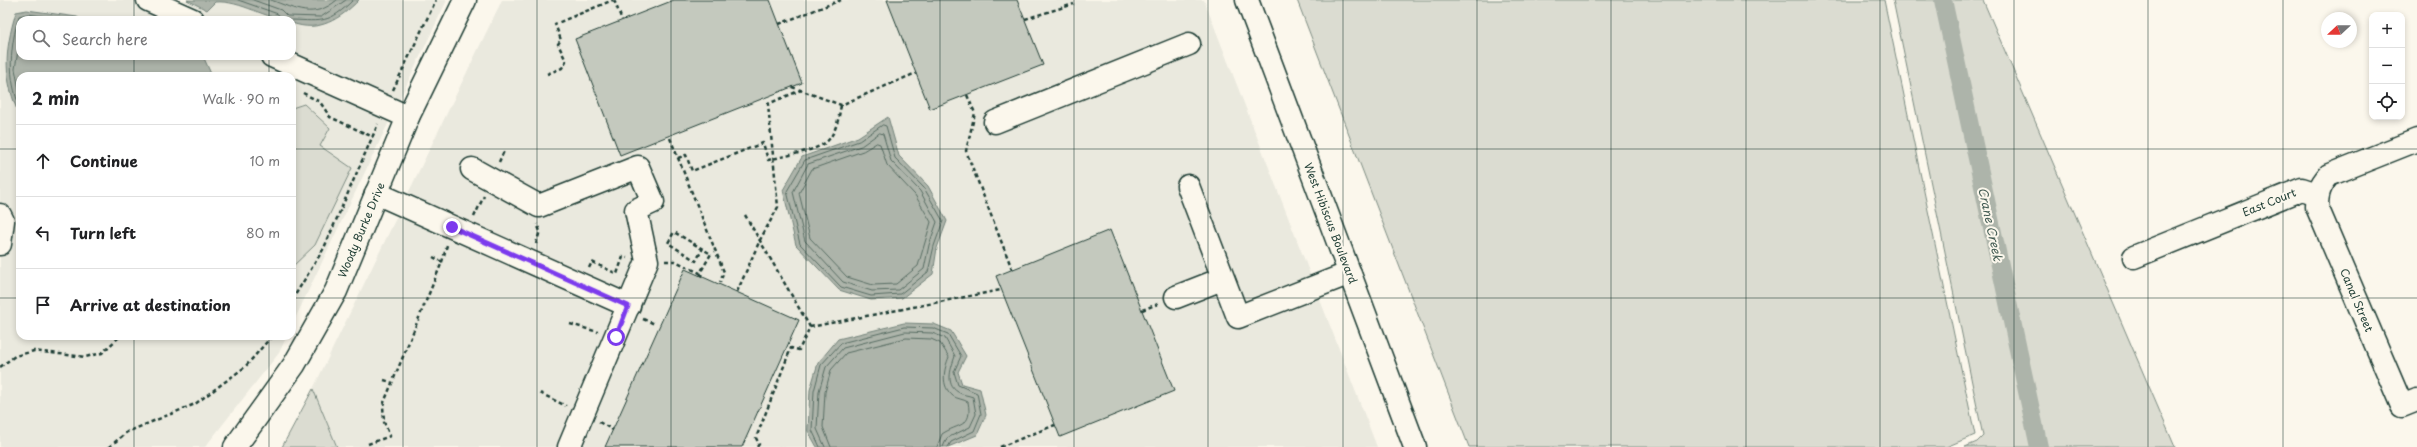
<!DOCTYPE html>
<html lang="en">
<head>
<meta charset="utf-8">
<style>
	:root { --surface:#fff; --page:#f2f2f2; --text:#202124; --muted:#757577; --line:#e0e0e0 }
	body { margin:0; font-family:"Playpen Sans",sans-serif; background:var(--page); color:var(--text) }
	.controls { position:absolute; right:12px; top:12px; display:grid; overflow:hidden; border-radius:8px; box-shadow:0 2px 6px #0003 }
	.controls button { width:36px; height:36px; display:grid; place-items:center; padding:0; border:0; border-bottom:1px solid var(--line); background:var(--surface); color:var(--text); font:20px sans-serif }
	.compass { position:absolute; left:2321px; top:12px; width:36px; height:36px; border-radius:50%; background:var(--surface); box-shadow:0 2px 6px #0003; rotate:248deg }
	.stop { position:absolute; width:12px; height:12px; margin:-9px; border:3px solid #7c3aed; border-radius:50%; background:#fff }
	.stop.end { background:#7c3aed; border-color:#fff; box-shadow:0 1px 4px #0008 }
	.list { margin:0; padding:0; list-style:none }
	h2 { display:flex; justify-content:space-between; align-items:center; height:52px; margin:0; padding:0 16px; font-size:17px }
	h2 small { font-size:13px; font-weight:400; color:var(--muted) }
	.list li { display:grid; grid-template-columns:26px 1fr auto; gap:12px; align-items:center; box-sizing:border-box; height:72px; padding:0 16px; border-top:1px solid var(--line) }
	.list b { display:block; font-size:15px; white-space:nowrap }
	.list em { font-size:13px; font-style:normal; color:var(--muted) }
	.icon { flex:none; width:22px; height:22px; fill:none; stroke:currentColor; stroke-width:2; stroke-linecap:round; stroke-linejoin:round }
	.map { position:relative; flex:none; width:2417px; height:447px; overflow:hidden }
	.search { position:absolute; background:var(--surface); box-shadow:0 2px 6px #0003; left:16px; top:16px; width:280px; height:44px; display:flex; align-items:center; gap:10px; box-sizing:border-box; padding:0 14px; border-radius:12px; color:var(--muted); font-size:15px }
	.panel { position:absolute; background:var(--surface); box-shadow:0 2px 6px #0003; left:16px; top:72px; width:280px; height:268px; border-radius:12px }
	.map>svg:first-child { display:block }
	.built { fill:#eae9de; fill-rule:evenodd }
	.green { fill:#dbdcd1; stroke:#7d8c82 }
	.water { fill:#adb4aa; stroke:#74847b }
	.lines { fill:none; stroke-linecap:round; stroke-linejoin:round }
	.shore { stroke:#586d63; stroke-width:1 }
	.canal { stroke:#adb4aa; stroke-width:18 }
	.building { fill:#c4c9be; stroke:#1f3d34 }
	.minor-casing { stroke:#1f3d34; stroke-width:25 }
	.path { stroke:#1f3d34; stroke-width:2.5; stroke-dasharray:4 3; stroke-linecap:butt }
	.minor { stroke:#fbf7ec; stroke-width:22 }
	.route { stroke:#7c3aed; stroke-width:5 }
	.grid { fill:none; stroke:#1f3d34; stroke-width:1; stroke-opacity:0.55 }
	.labels { text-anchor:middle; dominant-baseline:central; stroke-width:4; stroke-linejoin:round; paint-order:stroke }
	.street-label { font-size:11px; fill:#1f3d34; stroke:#fbf7ec }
	.water-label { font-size:12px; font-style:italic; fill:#425b52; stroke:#fbf7ec }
</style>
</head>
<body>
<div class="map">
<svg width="2417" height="447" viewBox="0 0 2417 447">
	<rect width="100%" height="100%" fill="#fbf7ec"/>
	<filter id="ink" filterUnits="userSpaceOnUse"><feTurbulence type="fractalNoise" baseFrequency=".025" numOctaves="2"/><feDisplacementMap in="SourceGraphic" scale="8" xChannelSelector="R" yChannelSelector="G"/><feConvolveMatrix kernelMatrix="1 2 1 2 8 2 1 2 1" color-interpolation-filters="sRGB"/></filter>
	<g filter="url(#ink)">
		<g class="built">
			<path d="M0,0H447L292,325V76H20V336H287L279,353L205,447H0ZM20,20H292V56H20Z"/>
			<path d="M502,0H1204L1377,447H337L313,389Z"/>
		</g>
		<g class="green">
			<path d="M1297,0H1884L1975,435L1946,447H1469Z"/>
			<path d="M1893,0H1983L2175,447H1965L1977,442L1983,436Z"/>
			<path d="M304,104L330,128L320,146L352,168L315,245L292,267V108Z"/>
			<path d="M313,389L337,447H282Z"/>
		</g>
		<g class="water">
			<path d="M187,0H359C340,19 319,33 292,23V20C265,20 242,0 215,2L207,10Z"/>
			<path d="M27,10L77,17L82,20H20V56H203L212,76H20V117C3,78 4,53 16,12Z"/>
			<path d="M888,117L899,156L928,186L947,221L937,248L933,274L902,298L871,300L839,290L796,245L783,190L802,157L858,137Z"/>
			<path d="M904,323L934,324L951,331L966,356L958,372L962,384L980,389L986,415L977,435L948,447H817L808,431L810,390L818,363L838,339Z"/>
		</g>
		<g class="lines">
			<g class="shore">
				<path d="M238,0L278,14L281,20"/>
				<path d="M253,0L281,10L287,16L321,17L346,0"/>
				<path d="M271,0C296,9 313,20 337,0"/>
				<path d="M292,20C322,21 329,24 353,0"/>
				<path d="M20,39L15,69L20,94"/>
				<path d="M20,107C7,78 10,47 19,16L28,14L69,20"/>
				<path d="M883,125L886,126L895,158L924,188L943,221L934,246L928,272L900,294L871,296L841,287L800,244L787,191L805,160L859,141Z"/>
				<path d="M880,133L883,134L891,161L920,191L937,222L929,245L924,269L898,290L872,291L843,282L805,241L793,192L808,164L861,146Z"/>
				<path d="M877,143L880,144L887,165L915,195L931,222L918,266L896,284L873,285L847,277L810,238L799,193L812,169L863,151Z"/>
				<path d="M820,447L812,430L814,391L821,365L841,343L904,327L933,328L948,334L961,356L954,372L958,385L977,393L981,414L974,431L951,442L948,447"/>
				<path d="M825,447L817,429L819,391L826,367L843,348L905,332L932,333L945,338L955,356C952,366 944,384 958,392C962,395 968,395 973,397L976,414L970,427L947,438L943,447"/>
				<path d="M831,447L823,427L825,392L831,370L846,353L906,338L931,339L940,343L949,357C944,369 940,386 953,396C957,399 963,399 968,402C973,428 958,423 942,434L937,447"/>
			</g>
			<path class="canal" d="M1943,0L2039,447"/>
		</g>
		<g class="building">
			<path d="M674,0H770L802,83L620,155L575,39Z"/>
			<path d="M887,0H1017L1043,65L930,109Z"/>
			<path d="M1110,230L1174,391L1060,437L996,276Z"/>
			<path d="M685,269L799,320L742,447H605Z"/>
		</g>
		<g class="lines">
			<g class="minor-casing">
				<g id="minor">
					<path d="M148,0L193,20"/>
					<path d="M1247,0L1415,447"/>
					<path d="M272,56L408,117"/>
					<path d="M995,122L1189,44"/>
					<path d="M2417,140L2329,175C2320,185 2317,193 2317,207L2402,406L2417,400"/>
					<path d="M472,169L539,206L638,167L653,202L636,210L647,261L569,447"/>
					<path d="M1188,186L1238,317L1350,273"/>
					<path d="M376,193L629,306"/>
					<path d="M0,215L3,221L0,244"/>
					<path d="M2134,257L2302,189L2317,194"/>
					<path d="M1176,297L1222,279"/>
					<path d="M235,447L294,365L336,291L408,117L465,0"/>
				</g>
			</g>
			<g class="path">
				<path d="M614,0L622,20"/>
				<path d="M1025,19L1074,4"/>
				<path d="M779,24L841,0"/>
				<path d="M547,74L562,68L566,61L558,44L561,40L555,24L613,0"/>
				<path d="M792,87L841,105L916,73"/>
				<path d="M393,90L436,0"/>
				<path d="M303,93L320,102L330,117L373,137"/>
				<path d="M967,95L975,113L966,151L1012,269"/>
				<path d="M670,138L724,272L720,282"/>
				<path d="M678,158L686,155L692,171L763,143L768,160C782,156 822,151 830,138C837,128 839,117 841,105"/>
				<path d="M499,162L504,151"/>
				<path d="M745,215L810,327"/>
				<path d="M474,217L484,196"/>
				<path d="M536,244L540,231L537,224"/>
				<path d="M433,257L442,262"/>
				<path d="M665,261H675L700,273"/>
				<path d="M589,268L592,262L617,274L623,257L627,258"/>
				<path d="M702,276L700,273L711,254L674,232L668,243L696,261L703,248"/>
				<path d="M737,292L760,240L778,207L768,104L801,90"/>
				<path d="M292,300L324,248L378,124"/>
				<path d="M1142,310L1158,304"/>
				<path d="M643,319L655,324"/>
				<path d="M570,324L598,332"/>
				<path d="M810,327L1001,290"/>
				<path d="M0,367L15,356L34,351L85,357L102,353L120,336"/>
				<path d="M384,380L391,382"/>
				<path d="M540,393L566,406"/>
				<path d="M599,422L613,430"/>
				<path d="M368,444L390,436L384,422L383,405L442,262L447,245"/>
				<path d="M109,447L127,432L195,404L245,367L272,336"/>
				<path d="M757,447L759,444L756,438L791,348L799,350L810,327"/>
				<path d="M1000,447L1055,425"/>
			</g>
			<use href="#minor" class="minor"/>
		</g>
	</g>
	<g class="lines" filter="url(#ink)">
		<path class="route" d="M452,227L628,306L616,337"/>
	</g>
	<path class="grid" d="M134,0V20M269,0V20M403,0V447M537,0V447M671,0V447M806,0V447M940,0V447M1074,0V447M1208,0V447M1343,0V447M1477,0V447M1611,0V447M1746,0V447M1880,0V447M2014,0V447M2148,0V447M2283,0V447M134,56V76M269,56V76M0,149H20M292,149H2417M0,298H20M292,298H2417M134,336V447M269,336V447"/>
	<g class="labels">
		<g class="street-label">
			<text transform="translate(2269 202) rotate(-22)">East Court</text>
			<text transform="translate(1331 223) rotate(69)">West Hibiscus Boulevard</text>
			<text transform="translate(361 230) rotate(-67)">Woody Burke Drive</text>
			<text transform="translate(2357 300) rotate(67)">Canal Street</text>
		</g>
		<g class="water-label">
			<text transform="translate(1991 224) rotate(78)">Crane Creek</text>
		</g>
	</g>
</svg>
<div class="controls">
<button>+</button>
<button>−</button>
<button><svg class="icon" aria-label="locate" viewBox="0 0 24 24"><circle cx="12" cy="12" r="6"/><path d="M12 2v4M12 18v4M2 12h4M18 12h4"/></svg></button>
</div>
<svg class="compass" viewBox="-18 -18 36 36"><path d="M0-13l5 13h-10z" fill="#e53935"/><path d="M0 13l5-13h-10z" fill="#757577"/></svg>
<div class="stop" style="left:616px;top:337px"></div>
<div class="stop end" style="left:452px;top:227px"></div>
<div class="search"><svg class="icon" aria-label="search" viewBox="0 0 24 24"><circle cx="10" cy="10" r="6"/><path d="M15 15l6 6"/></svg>Search here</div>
<section class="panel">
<h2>2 min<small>Walk · 90 m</small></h2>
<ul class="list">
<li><svg class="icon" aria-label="ahead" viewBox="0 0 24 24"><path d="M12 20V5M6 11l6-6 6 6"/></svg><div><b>Continue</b></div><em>10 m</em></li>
<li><svg class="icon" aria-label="left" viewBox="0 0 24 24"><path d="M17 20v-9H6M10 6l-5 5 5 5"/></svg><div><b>Turn left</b></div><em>80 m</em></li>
<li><svg class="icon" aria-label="arrive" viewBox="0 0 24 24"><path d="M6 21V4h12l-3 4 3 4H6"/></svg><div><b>Arrive at destination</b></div></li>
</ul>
</section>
</div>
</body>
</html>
